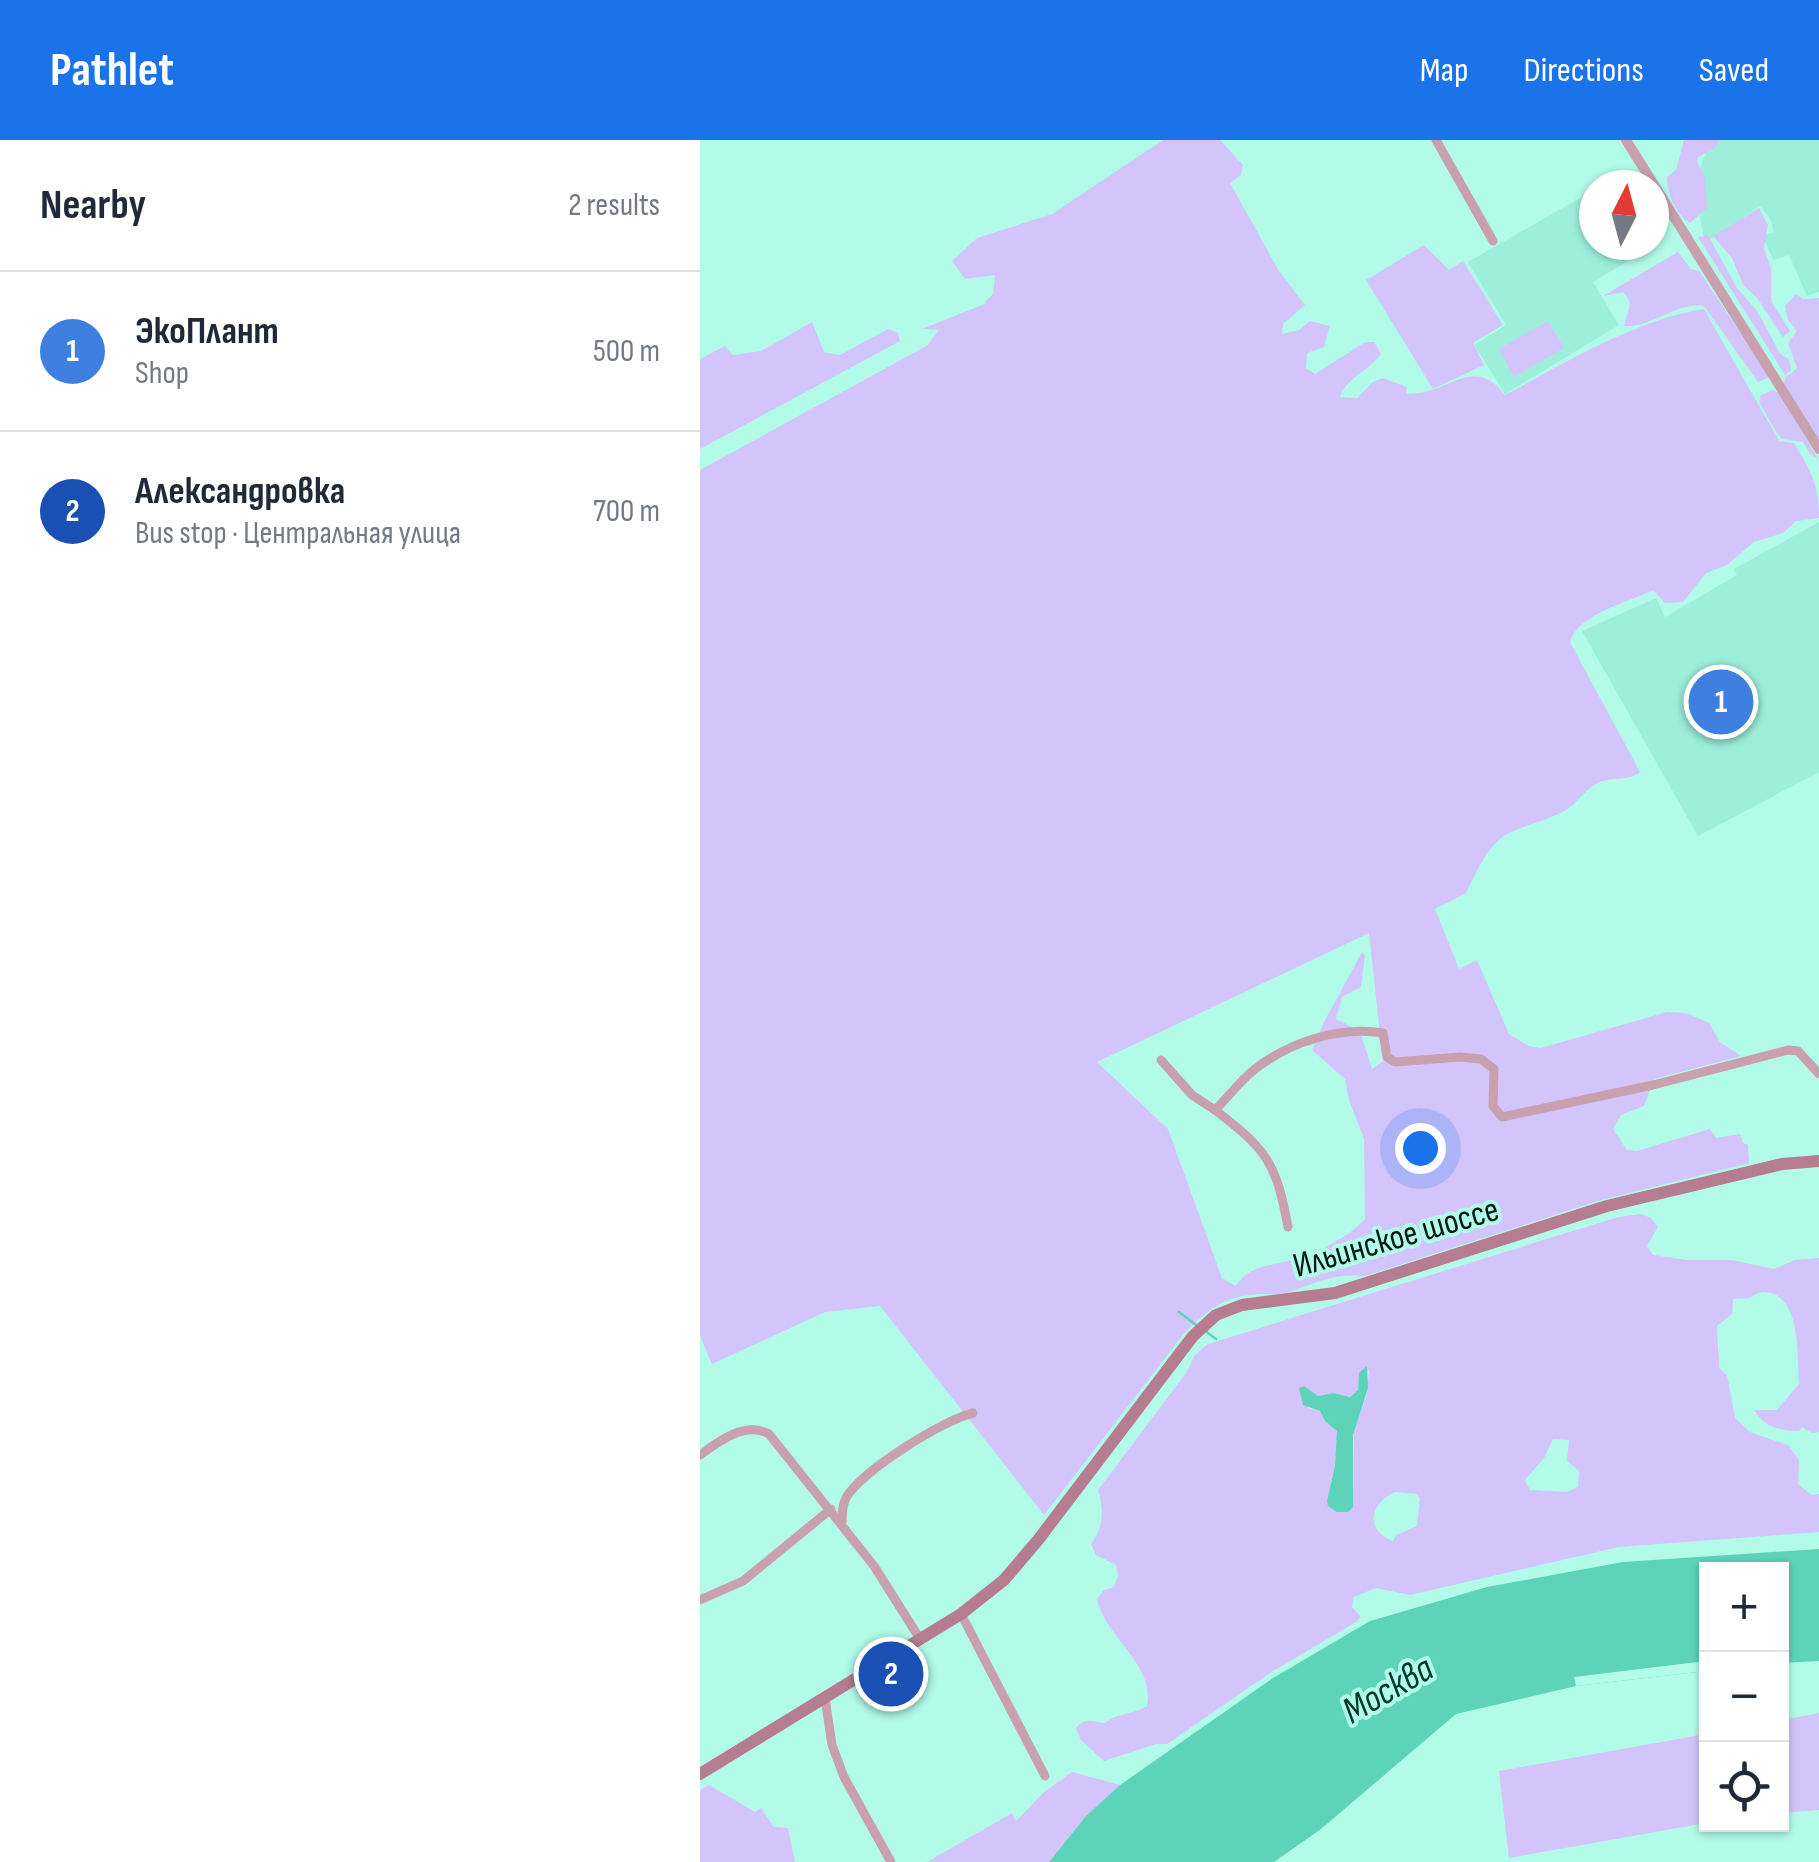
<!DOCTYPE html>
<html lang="en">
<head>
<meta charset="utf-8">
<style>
	:root { --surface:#fff; --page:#f6f6f7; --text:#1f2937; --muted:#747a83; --line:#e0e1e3; --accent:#1a73e8 }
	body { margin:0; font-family:"Sofia Sans Condensed",sans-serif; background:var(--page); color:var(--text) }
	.controls { position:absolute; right:30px; bottom:30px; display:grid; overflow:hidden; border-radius:0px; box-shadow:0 2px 8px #0004 }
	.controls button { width:90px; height:90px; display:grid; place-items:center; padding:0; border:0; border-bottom:2px solid var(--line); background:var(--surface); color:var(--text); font:50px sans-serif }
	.compass { position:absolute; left:879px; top:30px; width:90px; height:90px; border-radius:50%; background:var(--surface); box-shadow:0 2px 8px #0004; rotate:6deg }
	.you { position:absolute; left:720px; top:1008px; width:35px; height:35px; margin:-25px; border:8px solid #fff; border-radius:50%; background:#1a73e8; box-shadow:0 0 0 15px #1a73e833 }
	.badge { display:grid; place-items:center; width:65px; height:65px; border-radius:50%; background:var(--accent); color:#fff; font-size:32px; font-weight:700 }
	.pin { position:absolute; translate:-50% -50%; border:5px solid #fff; box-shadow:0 2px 10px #0006 }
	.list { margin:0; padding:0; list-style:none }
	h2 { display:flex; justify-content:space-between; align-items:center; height:130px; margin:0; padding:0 40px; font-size:42px }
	h2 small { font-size:32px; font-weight:400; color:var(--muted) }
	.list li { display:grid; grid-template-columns:65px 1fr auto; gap:30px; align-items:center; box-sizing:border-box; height:160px; padding:0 40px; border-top:2px solid var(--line) }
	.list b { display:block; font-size:38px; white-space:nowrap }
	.list p { margin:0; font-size:32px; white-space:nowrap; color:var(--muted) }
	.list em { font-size:32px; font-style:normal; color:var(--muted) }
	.icon { flex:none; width:55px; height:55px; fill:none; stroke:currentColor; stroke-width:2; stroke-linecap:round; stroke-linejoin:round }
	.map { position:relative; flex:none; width:1119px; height:1722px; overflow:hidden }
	header { display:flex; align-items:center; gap:60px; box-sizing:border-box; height:140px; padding:0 50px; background:var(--accent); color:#fff }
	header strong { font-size:48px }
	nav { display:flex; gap:55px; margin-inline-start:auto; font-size:35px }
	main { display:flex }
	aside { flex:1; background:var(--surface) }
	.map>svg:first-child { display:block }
	.built { fill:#9defdb }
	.green { fill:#d3c4fc; fill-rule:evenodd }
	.water { fill:#5dd4ba }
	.pier { fill:#b2fbe9 }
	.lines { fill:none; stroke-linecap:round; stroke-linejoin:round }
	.stream { stroke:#5dd4ba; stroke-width:2.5 }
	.minor { stroke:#c9a0ad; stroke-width:9 }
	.tertiary { stroke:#c9a0ad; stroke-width:10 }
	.secondary { stroke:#b67c90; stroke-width:12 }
	.labels { text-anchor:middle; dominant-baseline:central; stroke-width:8; stroke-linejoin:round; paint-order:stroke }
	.street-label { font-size:35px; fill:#001813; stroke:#b2fbe9 }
	.water-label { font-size:38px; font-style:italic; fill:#00392f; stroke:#b2fbe9 }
</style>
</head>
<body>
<header>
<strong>Pathlet</strong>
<nav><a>Map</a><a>Directions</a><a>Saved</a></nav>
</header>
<main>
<aside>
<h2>Nearby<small>2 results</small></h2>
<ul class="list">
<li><span class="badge" style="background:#3f7fe0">1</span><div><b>ЭкоПлант</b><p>Shop</p></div><em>500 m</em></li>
<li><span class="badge" style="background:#1a4fb4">2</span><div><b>Александровка</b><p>Bus stop · Центральная улица</p></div><em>700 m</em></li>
</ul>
</aside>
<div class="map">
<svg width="1119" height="1722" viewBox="0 0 1119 1722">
	<rect width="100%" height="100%" fill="#b2fbe9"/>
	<g class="built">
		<path d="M1010,0H1119V152L1107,156L1089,115L1073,120L1063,96L1074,92L1070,78L1060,66L1005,103L998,67V35Z"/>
		<path d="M894,50V105H926L933,118L893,142L919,185L805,254L774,205L806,185L768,122Z"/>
		<path d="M1119,382V632L998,696L882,491L956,458L965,477L1037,435L1034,429Z"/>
	</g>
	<g class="green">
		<path d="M463,0H520L543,25L541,35L530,43L579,131L605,165L583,184L582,194L599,190L610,181L630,186L624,207L607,213L606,228L615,234L665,202H674L681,214C670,230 645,239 640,257L657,258L673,242L683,238L707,247L706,254C751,255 772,213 805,255C869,221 932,181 1004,169L1079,301L1094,303C1111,331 1119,345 1119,378L1096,381L1083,393L1054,402L1027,425L1006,433L983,462L965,463L953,450C930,462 877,474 870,502L940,632C927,643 910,635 896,644C884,651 877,663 866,670C847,681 815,687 800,699C784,713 775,735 766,753L735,769L759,829L777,820L809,894L829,906L841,908L967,872L986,873L1009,883L1020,902L1041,916L954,939L944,966L921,975L913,989L927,1010L937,1011L1010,989L1016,998L1040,994L1043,1003L1048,1005L1049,1023L901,1060L665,1136C636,1133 617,1142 590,1152C582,1155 569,1154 559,1154C523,1157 512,1167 486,1191L344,1375L180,1166L125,1172L12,1224L0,1196V330L228,205L239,190L222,189L287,163L285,162L293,154L295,135L265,139L252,121L277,98L352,74ZM669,793L683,921L672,929L660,891L636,879L642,857L661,847L665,815L662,812L624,882L612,910L645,939L649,960L664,999L665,1079C649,1097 623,1109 601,1117C578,1126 549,1123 536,1146L522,1138L468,989L397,922Z"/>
		<path d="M984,0H1020L1014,9L998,17L997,22L1005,37L1007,68L990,83C976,75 967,53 967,37L976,30Z"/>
		<path d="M1059,68L1068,85L1064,108L1071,128V161L1090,191L1083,197L1057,158L1043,145L1032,118L1013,96Z"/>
		<path d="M1008,95L1037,148L1058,172L1080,214L1089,219L1091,230L1085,235L998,97Z"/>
		<path d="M724,105L749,130L763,121L803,185L773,203L784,225L733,249L666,140Z"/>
		<path d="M978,112L991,129L999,131L1070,237L1058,242L1004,166C976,162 949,189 924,186C926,171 936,165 923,152L903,156Z"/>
		<path d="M1096,154L1103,159L1119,158V301L1084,244L1085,238L1097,228L1088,203L1097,191L1088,180L1085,166Z"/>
		<path d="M848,181L864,208L814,237L799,209Z"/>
		<path d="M112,182L124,212L140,215L188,189L198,193L200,201L0,309V219L25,206L33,215L61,211Z"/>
		<path d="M1073,250L1079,253L1118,319L1110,314L1103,302L1082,299C1073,289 1067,274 1059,262L1061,255Z"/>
		<path d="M941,1074L951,1078L958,1087L947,1106L953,1115L987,1120H1032L1074,1129L1095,1120L1119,1118V1292L1112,1293L1102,1287L1099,1291C1079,1290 1065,1288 1054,1270H1077L1099,1244C1097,1218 1102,1153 1064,1152C1058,1152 1054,1156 1049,1158C1044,1159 1038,1158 1033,1159L1032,1174L1017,1186L1019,1228L1027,1235L1035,1278L1050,1292L1088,1305L1099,1320L1098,1344L1112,1355L1119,1354V1392L919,1407L710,1455L676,1448L654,1457L652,1467L661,1477L656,1482L570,1533L467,1604H456L404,1621L381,1600L376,1589C382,1577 395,1582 405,1583C418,1572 433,1575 447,1566C455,1524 406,1499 397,1459L404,1450L414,1447L418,1436L416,1425L396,1415L391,1404C404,1387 404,1370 398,1350L486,1233L495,1215L508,1204L918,1077ZM669,1230L667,1253L654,1290L653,1367L627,1361L635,1326L638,1291L625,1281L620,1271L608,1268L609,1250L618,1256L633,1253L649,1257L658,1250L659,1233ZM853,1299L869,1300L867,1321L879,1331L878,1347L867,1352L830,1350L825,1340L844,1318ZM695,1352L716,1354L720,1358L717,1386L696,1395L693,1401C664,1390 670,1363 695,1352Z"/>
		<path d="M1119,1573V1670L1082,1673V1580Z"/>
		<path d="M1006,1594V1683L809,1718L799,1631Z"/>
		<path d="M372,1632L420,1645L386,1676L349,1722H227L312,1673L316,1681L344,1652Z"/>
		<path d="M9,1645L55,1672L61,1668L74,1687L88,1688L95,1722H0V1650Z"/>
	</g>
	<g class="water">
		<path d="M667,1226L668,1248L653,1295V1367L648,1372H637L628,1366L627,1361L635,1326L637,1291L625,1281L620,1271L603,1265L599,1248L604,1246L618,1256L633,1253L650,1257L658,1250L659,1233Z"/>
		<path d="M1119,1409V1521L1082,1523V1430H1006V1531L876,1546L756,1574L621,1689L574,1722H349L386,1676L420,1645L573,1538L670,1481L787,1447L923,1422Z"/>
	</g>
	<path class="pier" d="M1006,1521V1531L876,1546L874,1537Z"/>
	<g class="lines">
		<g class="stream">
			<path d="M479,1172L496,1185"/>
			<path d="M504,1190L516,1199"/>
		</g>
		<g class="minor">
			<path d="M736,0L793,101"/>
			<path d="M461,920L492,955L515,970"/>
			<path d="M588,1087C576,1022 567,1010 515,970C528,957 540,941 555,929C590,902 639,886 683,893L687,917L695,922L760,917L781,919L794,929L793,966L802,977L953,945L1088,910L1098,911L1119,934"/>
			<path d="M0,1315C19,1301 45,1281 69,1294L174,1426L220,1499"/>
			<path d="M142,1382C142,1374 142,1366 146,1358C160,1332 243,1280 273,1273"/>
			<path d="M0,1460L43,1441L131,1369"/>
			<path d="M261,1474L345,1636"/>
			<path d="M125,1558L132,1605L144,1637L191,1722"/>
		</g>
		<path class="tertiary" d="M926,0L1119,309"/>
		<path class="secondary" d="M0,1634L261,1474L304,1440L338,1400L493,1196L516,1175L542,1165L635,1153L907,1066L1082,1024L1119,1021"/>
	</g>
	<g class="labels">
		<g class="street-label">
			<text transform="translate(696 1098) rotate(-16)">Ильинское шоссе</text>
		</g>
		<g class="water-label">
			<text transform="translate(688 1550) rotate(-30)">Москва</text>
		</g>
	</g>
</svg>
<div class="controls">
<button>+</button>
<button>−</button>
<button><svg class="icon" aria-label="locate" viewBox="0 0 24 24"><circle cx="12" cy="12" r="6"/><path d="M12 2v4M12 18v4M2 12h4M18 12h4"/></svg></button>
</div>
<svg class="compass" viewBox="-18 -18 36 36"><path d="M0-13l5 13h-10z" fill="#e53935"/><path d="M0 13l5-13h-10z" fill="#747a83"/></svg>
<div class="you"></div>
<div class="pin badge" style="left:1021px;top:562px;background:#3f7fe0">1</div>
<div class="pin badge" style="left:191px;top:1534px;background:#1a4fb4">2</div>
</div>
</main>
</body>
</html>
